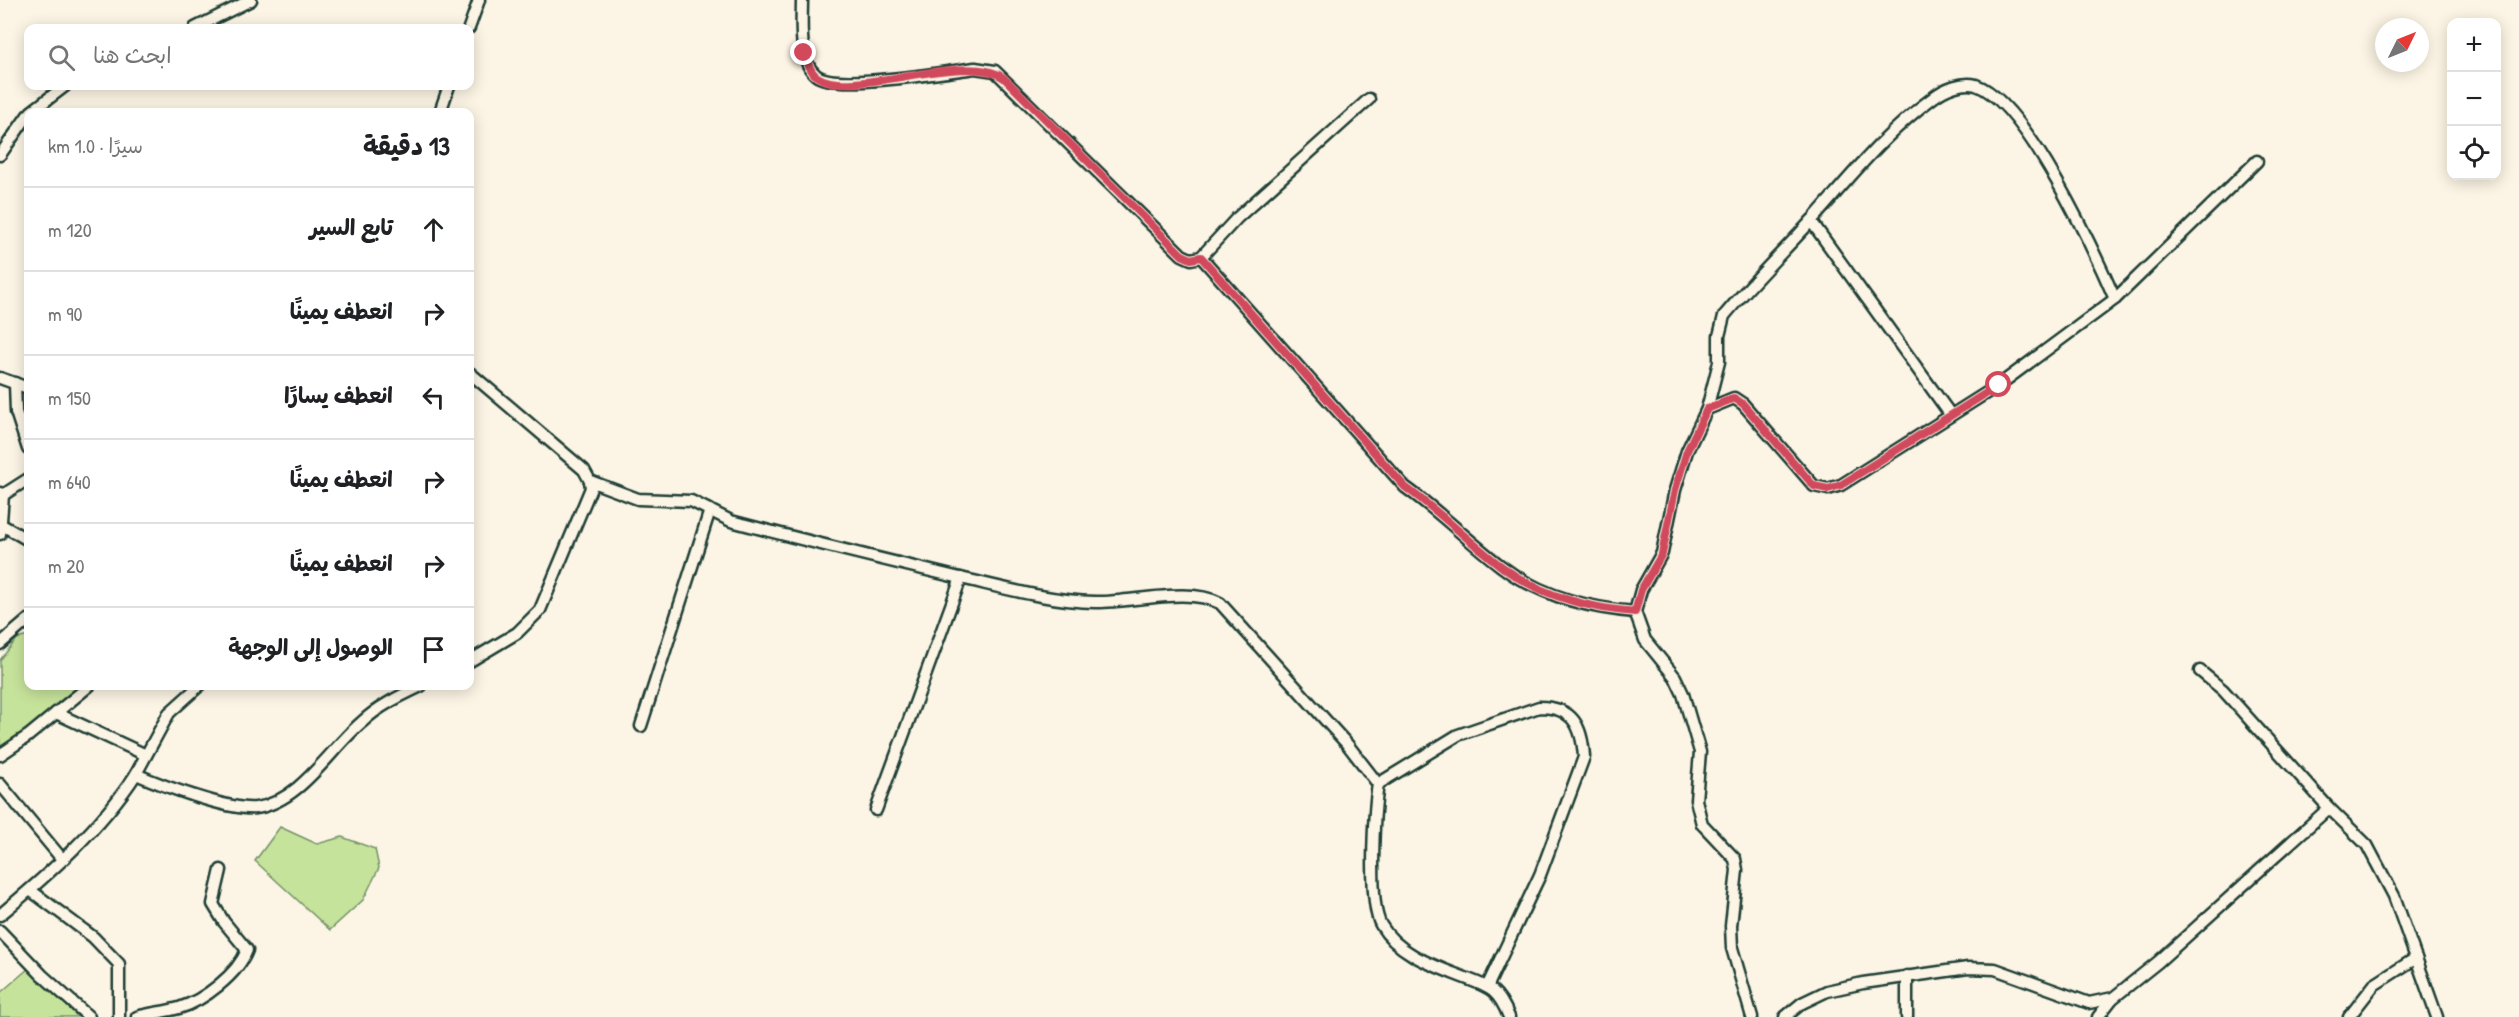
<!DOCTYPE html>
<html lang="ar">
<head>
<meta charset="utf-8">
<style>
	:root { --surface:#fff; --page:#f2f2f2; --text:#202124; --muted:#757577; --line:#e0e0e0 }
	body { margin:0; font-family:"Patrick Hand","Playpen Sans Arabic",sans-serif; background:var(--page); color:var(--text); direction:rtl }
	.controls { position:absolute; right:18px; top:18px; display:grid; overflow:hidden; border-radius:12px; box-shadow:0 3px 15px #0003 }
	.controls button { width:54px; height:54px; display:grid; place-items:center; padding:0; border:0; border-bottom:2px solid var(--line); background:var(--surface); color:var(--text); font:30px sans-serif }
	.compass { position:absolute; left:2375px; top:18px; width:54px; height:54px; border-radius:50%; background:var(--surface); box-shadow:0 3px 15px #0003; rotate:47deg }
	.stop { position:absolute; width:18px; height:18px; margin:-14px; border:4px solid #d1495b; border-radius:50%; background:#fff }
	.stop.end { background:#d1495b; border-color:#fff; box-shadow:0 2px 6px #0008 }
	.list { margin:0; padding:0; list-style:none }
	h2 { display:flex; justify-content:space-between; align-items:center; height:78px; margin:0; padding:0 24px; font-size:26px }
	h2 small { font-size:20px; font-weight:400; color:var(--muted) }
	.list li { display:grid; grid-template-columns:39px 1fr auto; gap:18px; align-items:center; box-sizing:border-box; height:84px; padding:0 24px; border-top:2px solid var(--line) }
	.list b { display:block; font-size:22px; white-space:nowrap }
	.list em { font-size:20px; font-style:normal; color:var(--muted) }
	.icon { flex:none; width:33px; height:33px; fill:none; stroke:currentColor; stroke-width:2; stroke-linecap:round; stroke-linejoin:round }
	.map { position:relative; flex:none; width:2519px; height:1017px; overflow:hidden; direction:ltr }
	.search { position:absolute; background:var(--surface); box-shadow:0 3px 15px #0003; left:24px; top:24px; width:450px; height:66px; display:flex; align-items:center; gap:15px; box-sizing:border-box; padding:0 21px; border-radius:12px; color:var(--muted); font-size:22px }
	.panel { position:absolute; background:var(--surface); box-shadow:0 3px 15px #0003; left:24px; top:108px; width:450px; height:582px; border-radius:12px; direction:rtl }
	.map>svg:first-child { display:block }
	.green { fill:#c6e39b; stroke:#729068; stroke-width:1.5 }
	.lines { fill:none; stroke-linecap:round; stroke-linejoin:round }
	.street-casing { stroke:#1f3d34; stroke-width:15 }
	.street { stroke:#fcf5e5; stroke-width:10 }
	.route { stroke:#d1495b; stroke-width:8 }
</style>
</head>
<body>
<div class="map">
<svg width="2519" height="1017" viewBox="0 0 2519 1017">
	<rect width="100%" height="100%" fill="#fcf5e5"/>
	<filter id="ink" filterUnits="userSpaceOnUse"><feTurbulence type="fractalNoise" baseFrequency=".0167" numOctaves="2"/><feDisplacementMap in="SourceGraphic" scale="12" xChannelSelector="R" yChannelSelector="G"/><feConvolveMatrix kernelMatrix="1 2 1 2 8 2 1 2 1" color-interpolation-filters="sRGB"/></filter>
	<g filter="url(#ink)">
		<g class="green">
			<path d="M28,636V686H84L23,735L0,748V660L17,639Z"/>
			<path d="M280,827L317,844L342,837L375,849L379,868L363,900L330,930L255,861Z"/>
			<path d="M29,968L78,1017H0V993Z"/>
		</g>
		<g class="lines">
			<g class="street-casing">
				<g id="street">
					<path d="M802,0C802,21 798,61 816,75C835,91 946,72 975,68L995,71L1182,255L1191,259L1201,257L1237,218L1369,99"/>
					<path d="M195,28L251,0"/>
					<path d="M469,28L479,0"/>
					<path d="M31,112L65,86"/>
					<path d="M440,112L449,86"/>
					<path d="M0,155L28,115"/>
					<path d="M1811,221L1950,414"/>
					<path d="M1201,257L1405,487C1439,511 1468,541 1501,566C1540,596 1587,608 1635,612"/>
					<path d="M470,373L584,470L590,481L591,488L540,610L517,633L470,661"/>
					<path d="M0,378L28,388"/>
					<path d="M15,383L16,412L28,449"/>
					<path d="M1707,409L1734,398L1743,404L1814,486L1828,489L1841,485L1999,385L2115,299L2257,161"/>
					<path d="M590,481L638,499L691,501L731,521C806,541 881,559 956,577C1001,587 1048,601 1095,602C1132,603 1188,586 1220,603L1347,744L1378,784C1374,811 1368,903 1381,925C1397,953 1432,965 1460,976C1488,987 1497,987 1509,1017"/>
					<path d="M0,493L3,495L28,479"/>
					<path d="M2,525L28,540"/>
					<path d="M0,534L3,495"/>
					<path d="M0,644L28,620"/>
					<path d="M2200,671L2223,690L2329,808L2367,845L2394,896L2437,1017"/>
					<path d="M56,713L146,755"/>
					<path d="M641,726L710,510"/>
					<path d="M0,755L28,736L89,686"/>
					<path d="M136,774L169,713L199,686"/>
					<path d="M0,784L62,859"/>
					<path d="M1378,784L1458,735L1539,707C1573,707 1582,726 1584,757L1540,875L1488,985"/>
					<path d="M876,810L961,578"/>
					<path d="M30,890L93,937L119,964V1017"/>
					<path d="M0,915C49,874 101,828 136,774C161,785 230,811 256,808C300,802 331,748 362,722C379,706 400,696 421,686"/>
					<path d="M0,931L42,975L89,1017"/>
					<path d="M137,1017C151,1013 165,1012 179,1008C203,1001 238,974 247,950L224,922L213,904L221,870"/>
					<path d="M1752,1017L1732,948L1731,926L1737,870L1735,859L1702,824L1696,800L1700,752L1683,694L1675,677L1645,640L1635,612L1641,590L1662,553L1675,490L1687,451L1707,409L1719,362V336L1724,316C1752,282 1783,252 1813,219C1851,176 1887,131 1934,97C1944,89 1963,81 1976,85C2026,102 2094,251 2115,299"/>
					<path d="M1785,1017L1802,1003L1827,991L1863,983L1968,968L1995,969L2089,1003L2113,998L2158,962L2329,808"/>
					<path d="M1907,1017V976"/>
					<path d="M2098,1017L2112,999"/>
					<path d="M2349,1017L2374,985L2416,958"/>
				</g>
			</g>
			<use href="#street" class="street"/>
		</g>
	</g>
	<g class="lines" filter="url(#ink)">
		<path class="route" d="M804,53C807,60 809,68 814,74C843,104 963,49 1004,78L1182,255L1191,259L1201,257L1405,487C1439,511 1468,541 1501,566C1540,596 1587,608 1635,612L1641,590L1662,554L1675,490L1687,451L1707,409L1734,398L1743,404L1814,486L1828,489L1841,485L1999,385"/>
	</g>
</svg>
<div class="controls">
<button>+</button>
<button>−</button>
<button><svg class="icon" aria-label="locate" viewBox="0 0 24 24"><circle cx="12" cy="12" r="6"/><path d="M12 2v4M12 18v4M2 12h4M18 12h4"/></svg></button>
</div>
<svg class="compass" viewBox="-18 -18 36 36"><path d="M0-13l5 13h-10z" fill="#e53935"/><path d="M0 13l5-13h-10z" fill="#757577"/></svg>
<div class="stop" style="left:1999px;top:385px"></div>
<div class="stop end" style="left:804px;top:53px"></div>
<div class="search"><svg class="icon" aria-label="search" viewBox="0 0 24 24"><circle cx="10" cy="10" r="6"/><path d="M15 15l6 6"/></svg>ابحث هنا</div>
<section class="panel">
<h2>13 دقيقة<small>سيرًا · 1.0 km</small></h2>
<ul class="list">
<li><svg class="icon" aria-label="ahead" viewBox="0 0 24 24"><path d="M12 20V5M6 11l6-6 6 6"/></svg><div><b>تابع السير</b></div><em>120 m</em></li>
<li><svg class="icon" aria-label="right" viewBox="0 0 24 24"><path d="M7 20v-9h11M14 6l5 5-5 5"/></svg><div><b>انعطف يمينًا</b></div><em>90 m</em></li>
<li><svg class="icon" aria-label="left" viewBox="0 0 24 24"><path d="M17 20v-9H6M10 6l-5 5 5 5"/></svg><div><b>انعطف يسارًا</b></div><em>150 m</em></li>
<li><svg class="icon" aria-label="right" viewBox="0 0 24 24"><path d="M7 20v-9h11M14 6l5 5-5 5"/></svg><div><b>انعطف يمينًا</b></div><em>640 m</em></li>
<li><svg class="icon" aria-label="right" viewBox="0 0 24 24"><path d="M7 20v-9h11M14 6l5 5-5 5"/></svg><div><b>انعطف يمينًا</b></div><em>20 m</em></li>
<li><svg class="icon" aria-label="arrive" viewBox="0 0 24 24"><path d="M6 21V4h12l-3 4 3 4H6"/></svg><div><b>الوصول إلى الوجهة</b></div></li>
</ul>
</section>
</div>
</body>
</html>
